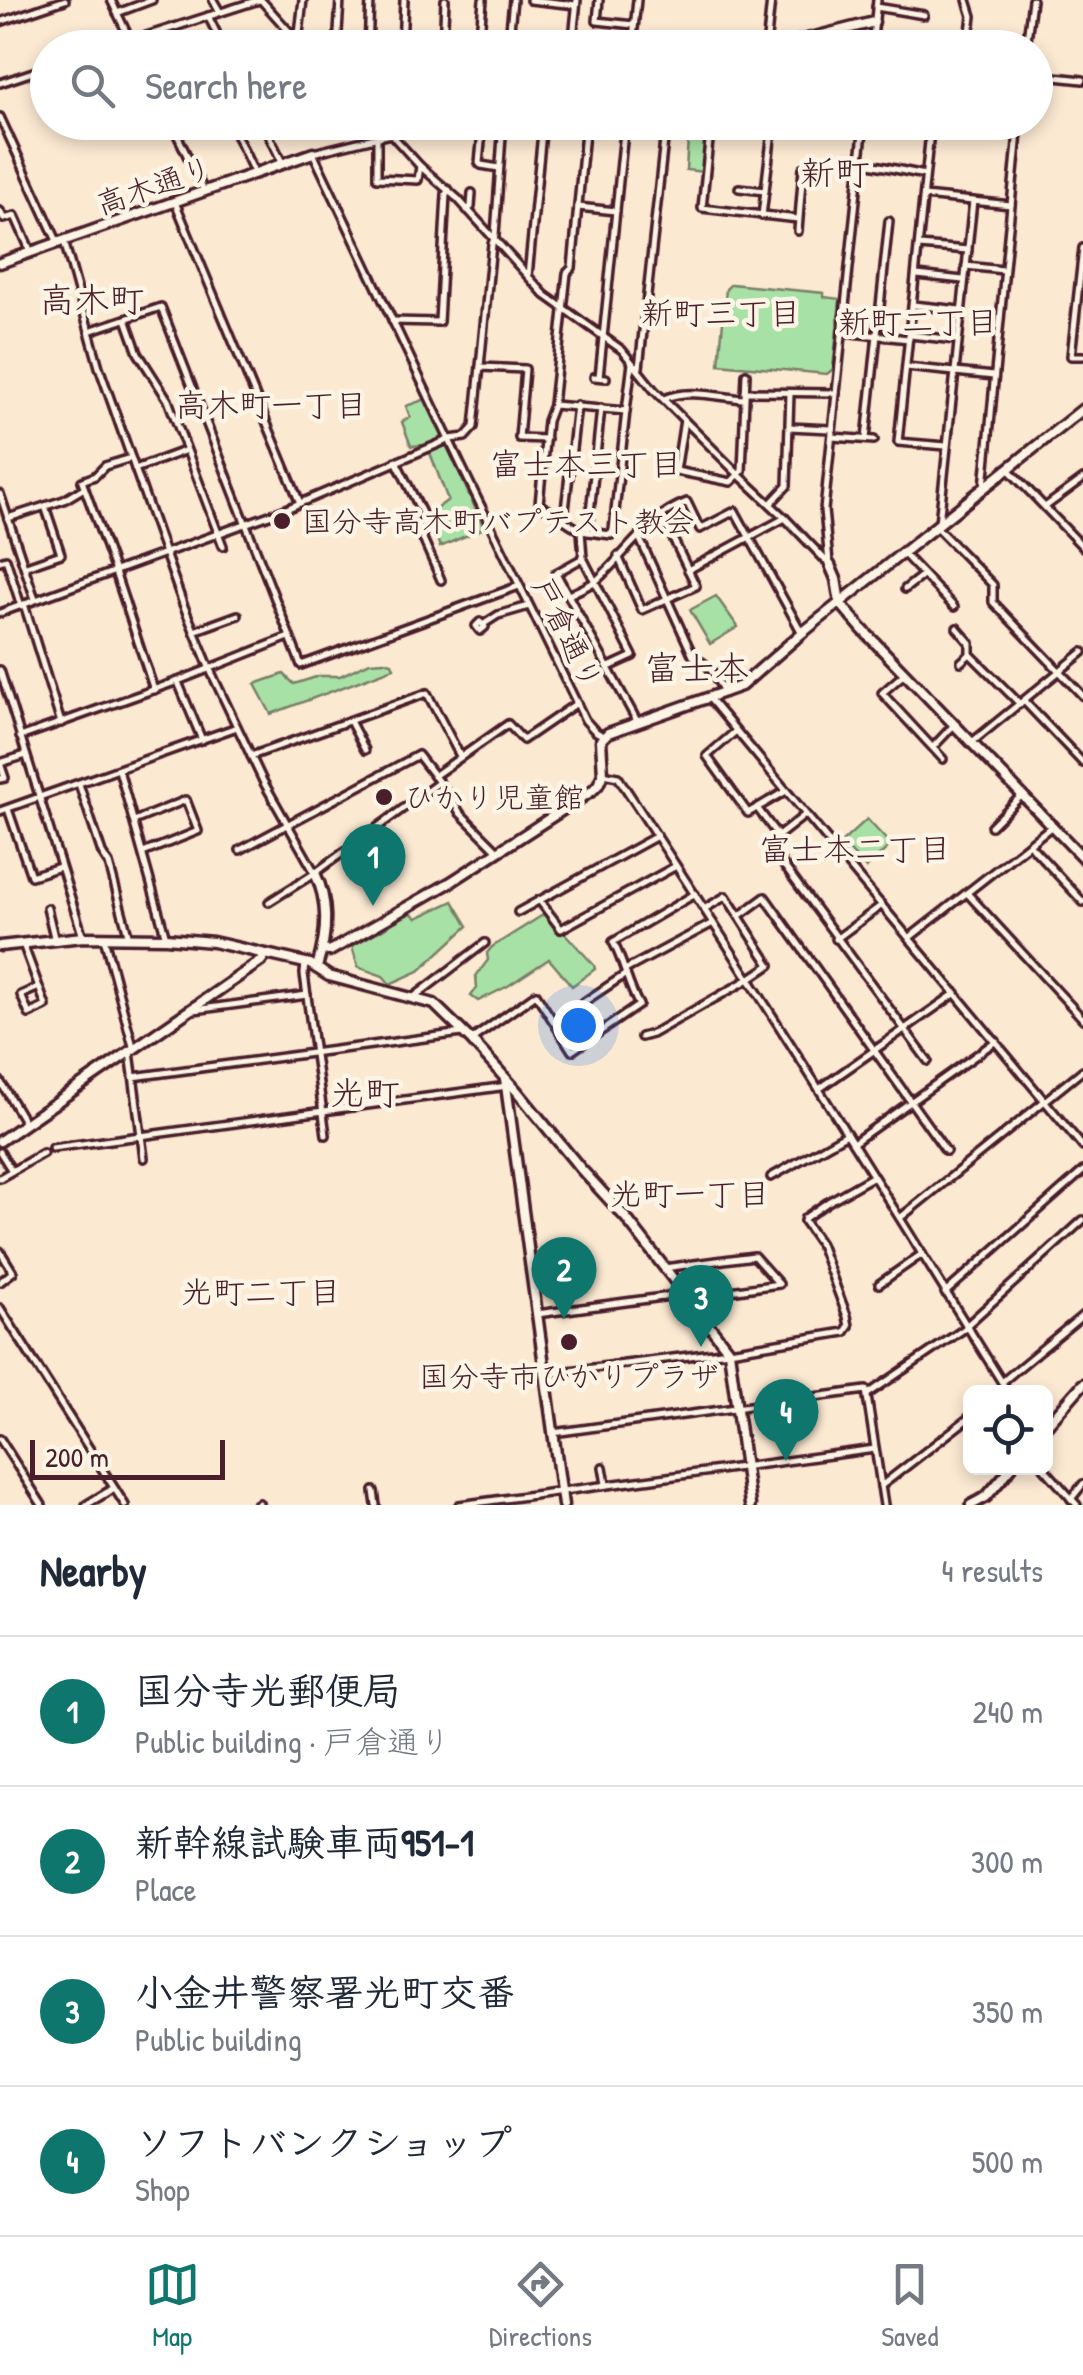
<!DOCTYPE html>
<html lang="en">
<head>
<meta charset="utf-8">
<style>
	:root { --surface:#fff; --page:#f2f2f3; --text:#1f2937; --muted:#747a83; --line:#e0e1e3; --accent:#0f766e }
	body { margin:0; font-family:"Patrick Hand","Klee One",sans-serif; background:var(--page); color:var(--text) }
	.controls { position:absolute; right:30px; bottom:30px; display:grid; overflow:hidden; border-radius:15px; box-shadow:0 5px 15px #0003 }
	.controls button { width:90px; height:90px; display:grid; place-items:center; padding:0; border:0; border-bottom:2px solid var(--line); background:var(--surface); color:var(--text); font:50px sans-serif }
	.scale { position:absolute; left:30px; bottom:25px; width:195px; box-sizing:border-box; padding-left:10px; border:5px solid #4a1f2b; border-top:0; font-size:28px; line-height:35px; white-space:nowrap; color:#4a1f2b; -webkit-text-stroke:8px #fcf5e5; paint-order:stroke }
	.you { position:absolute; left:578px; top:1025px; width:35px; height:35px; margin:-25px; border:8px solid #fff; border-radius:50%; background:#1a73e8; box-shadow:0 0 0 15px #1a73e833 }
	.badge { display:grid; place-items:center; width:65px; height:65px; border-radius:50%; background:var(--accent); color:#fff; font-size:32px; font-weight:700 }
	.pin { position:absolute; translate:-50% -82px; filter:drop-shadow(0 2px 5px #0008) }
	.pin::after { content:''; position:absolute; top:52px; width:35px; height:30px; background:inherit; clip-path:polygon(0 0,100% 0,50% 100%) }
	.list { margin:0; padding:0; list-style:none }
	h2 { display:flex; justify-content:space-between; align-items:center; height:130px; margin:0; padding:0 40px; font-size:42px }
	h2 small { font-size:32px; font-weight:400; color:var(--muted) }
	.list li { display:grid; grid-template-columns:65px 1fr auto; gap:30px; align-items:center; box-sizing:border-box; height:150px; padding:0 40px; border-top:2px solid var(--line) }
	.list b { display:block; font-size:38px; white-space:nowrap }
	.list p { margin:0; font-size:32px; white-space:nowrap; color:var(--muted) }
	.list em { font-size:32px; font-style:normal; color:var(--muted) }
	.icon { flex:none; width:55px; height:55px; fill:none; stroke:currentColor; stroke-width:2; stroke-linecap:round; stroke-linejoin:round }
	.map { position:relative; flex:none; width:1083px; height:1505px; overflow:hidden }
	.search { position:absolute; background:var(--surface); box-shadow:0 5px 15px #0003; left:30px; right:30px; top:30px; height:110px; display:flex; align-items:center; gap:25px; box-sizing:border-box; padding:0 35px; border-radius:55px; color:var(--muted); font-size:38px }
	.sheet { height:730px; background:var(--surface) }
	nav { display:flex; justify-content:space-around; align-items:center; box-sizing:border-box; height:140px; border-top:2px solid var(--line); background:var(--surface); font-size:28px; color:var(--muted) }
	nav a { display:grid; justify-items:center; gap:5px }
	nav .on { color:var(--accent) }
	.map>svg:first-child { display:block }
	.green { fill:#a8e1a6; stroke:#798068; stroke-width:2.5 }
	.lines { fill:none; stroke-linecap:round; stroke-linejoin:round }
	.street-casing { stroke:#4a1f2b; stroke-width:12 }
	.secondary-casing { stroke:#4a1f2b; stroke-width:15 }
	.street { stroke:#fcf5e5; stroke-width:5 }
	.secondary { stroke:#fcf5e5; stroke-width:8 }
	.poi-dot { fill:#4a1f2b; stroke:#fcf5e5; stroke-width:4 }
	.labels { text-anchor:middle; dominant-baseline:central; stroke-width:9; stroke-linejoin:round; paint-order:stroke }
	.street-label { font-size:30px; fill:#4a1f2b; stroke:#fcf5e5 }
	.poi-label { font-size:30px; fill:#4a1f2b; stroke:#fcf5e5; text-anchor:start }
	.neighbourhood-label { font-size:32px; fill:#4a1f2b; stroke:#fcf5e5 }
	.quarter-label { font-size:35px; fill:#4a1f2b; stroke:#fcf5e5 }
</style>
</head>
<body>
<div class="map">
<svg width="1083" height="1505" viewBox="0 0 1083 1505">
	<rect width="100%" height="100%" fill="#fbe9d2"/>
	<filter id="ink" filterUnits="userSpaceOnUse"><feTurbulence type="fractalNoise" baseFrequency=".01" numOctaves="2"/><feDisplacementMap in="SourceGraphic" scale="20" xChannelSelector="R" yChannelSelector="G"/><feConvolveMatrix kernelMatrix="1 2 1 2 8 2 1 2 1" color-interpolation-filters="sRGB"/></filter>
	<g filter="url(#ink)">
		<g class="green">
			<path d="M689,123H707L704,172L686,170Z"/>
			<path d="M731,284L824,293V297L840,299L833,369L827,374L719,364L726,289Z"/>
			<path d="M426,399L484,528L440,547L428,515L448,500L430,453L423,445L411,446L402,422L410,417L406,406Z"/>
			<path d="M716,596L738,627L710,644L690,610Z"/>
			<path d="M384,661L392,663L394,668L271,714L255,684L284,674L294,684L319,676H340L370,662Z"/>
			<path d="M867,819L891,845L866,868L842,842Z"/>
			<path d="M453,901L468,926L419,971L390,984L383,976L358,967L352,946L411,913L417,918Z"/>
			<path d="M546,913L594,965L595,969L572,986L549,959L508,986L478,1001L471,996L477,988L476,976L488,960L487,953L492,947Z"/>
		</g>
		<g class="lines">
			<g class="street-casing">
				<g id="street">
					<path d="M111,0L134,48"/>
					<path d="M213,0L220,12"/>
					<path d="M261,0L304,48"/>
					<path d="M530,0L576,5"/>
					<path d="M599,0L597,21L634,25"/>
					<path d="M967,0L972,16L968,48"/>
					<path d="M876,7L924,15"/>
					<path d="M117,13L152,0"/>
					<path d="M208,16L224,48"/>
					<path d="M0,22L65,0"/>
					<path d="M298,42L303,0"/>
					<path d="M109,48L259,0"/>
					<path d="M337,48L340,0"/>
					<path d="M368,48L370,0"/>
					<path d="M402,48L404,0"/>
					<path d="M443,48L445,0"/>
					<path d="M479,48L483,0"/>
					<path d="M508,48L513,0"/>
					<path d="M572,48L577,0"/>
					<path d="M632,48L637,0"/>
					<path d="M766,48L771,0"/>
					<path d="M872,48L877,0"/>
					<path d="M1026,48L1032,0"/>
					<path d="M1036,75L1083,80"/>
					<path d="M0,83L48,67"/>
					<path d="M0,117L57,241"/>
					<path d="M171,122L204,191"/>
					<path d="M230,122L255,174"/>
					<path d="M262,122L283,164"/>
					<path d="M380,122L420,166L458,199L545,295L622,350L654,390L739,475L785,518L830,565"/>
					<path d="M440,122L313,153L462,467L585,720L595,731L603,736"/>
					<path d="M483,122L479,163L481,165L499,168"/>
					<path d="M586,122L572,268L567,273L553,405L547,421L539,504L581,531L611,535L613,530L626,411"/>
					<path d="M711,122L702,208L798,219"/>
					<path d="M931,122L898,442L946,446"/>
					<path d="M173,127L184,122"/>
					<path d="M399,133V122"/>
					<path d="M377,139V178L418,180L420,166"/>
					<path d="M860,162L925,175"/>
					<path d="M739,188L765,191"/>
					<path d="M924,196L1011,205"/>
					<path d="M175,202L300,503"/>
					<path d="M578,207L616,211"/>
					<path d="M467,210L471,207L472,193"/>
					<path d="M0,211L4,219L15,216L31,252"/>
					<path d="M762,216L773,122"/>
					<path d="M798,231L803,168"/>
					<path d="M64,241L99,367L183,604L212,674L263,781L315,873"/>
					<path d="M919,246L968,250"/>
					<path d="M1083,248L1071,356H1083"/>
					<path d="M966,266L1003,270"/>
					<path d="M917,275L963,280"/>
					<path d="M528,276L543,122"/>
					<path d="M913,305L960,310"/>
					<path d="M126,319L138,353L168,400L223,546"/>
					<path d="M392,321L439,322L446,194L449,190"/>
					<path d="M89,331L161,307L301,665L519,586"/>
					<path d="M842,332L909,339"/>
					<path d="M910,335L956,340"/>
					<path d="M480,367L525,369L519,438L546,439"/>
					<path d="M906,367L994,376"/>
					<path d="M639,368L666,122"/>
					<path d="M594,377L606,378"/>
					<path d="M599,377L625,122"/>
					<path d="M745,392L836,393"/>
					<path d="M664,399C686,388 719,397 744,399"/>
					<path d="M553,405L626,411L632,363"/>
					<path d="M684,420L676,471L731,482L742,471L746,374"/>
					<path d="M789,427L831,429"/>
					<path d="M832,437L874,440"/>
					<path d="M866,439L889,221"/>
					<path d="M131,458L105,466L95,476L82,481L113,566L154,690"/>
					<path d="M396,461L426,521L408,528"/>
					<path d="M135,469L184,451"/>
					<path d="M1009,470L1083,547"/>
					<path d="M984,487L1019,122"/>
					<path d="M0,494L35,599"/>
					<path d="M771,503L787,486L790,393"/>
					<path d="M1045,507L1083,479"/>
					<path d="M8,518L64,500L84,488"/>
					<path d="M564,519L577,405"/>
					<path d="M939,523L973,201"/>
					<path d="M417,525L441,580"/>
					<path d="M935,526L993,585V602L1083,696"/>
					<path d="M581,531L583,558L633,656L609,667"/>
					<path d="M588,532L601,408"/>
					<path d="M639,537L693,656L709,667L725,693"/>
					<path d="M902,552L954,607"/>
					<path d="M618,556L642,610L696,586L662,516"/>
					<path d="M583,558L556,573L637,721"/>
					<path d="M0,561L6,559L21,606"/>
					<path d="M829,562L824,510L864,122"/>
					<path d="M26,566L61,554L45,506"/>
					<path d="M688,570L785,518"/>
					<path d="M905,589L923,575"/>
					<path d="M569,595C578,590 589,586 597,580C626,554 649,515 687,502L700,529L735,511L802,633"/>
					<path d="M24,604L61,723"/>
					<path d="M0,613L286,509L450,439L465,437L474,427L492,244L495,235L503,122"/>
					<path d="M480,622L485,627L480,631L476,626Z"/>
					<path d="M484,624L498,615L529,606"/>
					<path d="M957,628L970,643V654L1020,704"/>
					<path d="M194,631L238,615"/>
					<path d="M961,662L970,654"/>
					<path d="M0,670L83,937"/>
					<path d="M904,674L882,693L943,759"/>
					<path d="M178,682L202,740"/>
					<path d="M709,698L1083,1147"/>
					<path d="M1024,701L1083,763"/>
					<path d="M350,721L365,750"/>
					<path d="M736,731L707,756L748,813L786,791"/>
					<path d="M20,737L178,681L289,637"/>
					<path d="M971,743L1083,652"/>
					<path d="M933,747L954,725"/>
					<path d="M251,756L427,693L460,756"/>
					<path d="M0,763L26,755"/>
					<path d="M119,770L166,938"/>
					<path d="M603,774L618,777C752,980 880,1186 1008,1392"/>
					<path d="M434,776L508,724L523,740L577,703"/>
					<path d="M0,779L5,778L0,763"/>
					<path d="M79,784L102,853L109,864L129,938"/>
					<path d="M8,809L31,876L60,867"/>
					<path d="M758,809L778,836"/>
					<path d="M0,811L237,727"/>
					<path d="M805,815L768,844L928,1061"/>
					<path d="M134,821L186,800L198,831L143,853"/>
					<path d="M991,826L1022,795"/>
					<path d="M1029,844L1083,902"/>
					<path d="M240,850L418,755L452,799L460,813L498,851"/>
					<path d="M967,893L1083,1019"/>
					<path d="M539,900L561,929L676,866"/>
					<path d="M269,902L315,873L438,783"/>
					<path d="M47,908L55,941"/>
					<path d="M518,912L657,836"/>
					<path d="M739,916L765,897L946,1151"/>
					<path d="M104,938L134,1050"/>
					<path d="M909,938L1052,826"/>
					<path d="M836,939L882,905"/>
					<path d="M23,944L46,1006L29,1014L21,995L39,987"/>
					<path d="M305,963L304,974L326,1135"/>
					<path d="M625,970L713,923"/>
					<path d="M414,997L485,943"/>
					<path d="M194,1010L307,995"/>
					<path d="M554,1022L626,974"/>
					<path d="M641,1037L652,1034L749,979L770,965L726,896L704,909"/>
					<path d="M471,1040L536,994L572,1051L639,1005C627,984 624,962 613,942L695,894"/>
					<path d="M130,1052L144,1158"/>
					<path d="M133,1077L462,1033"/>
					<path d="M0,1081L25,1123"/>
					<path d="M819,1089L956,993"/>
					<path d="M853,1143L996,1041"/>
					<path d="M52,1148L507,1086"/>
					<path d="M0,1152L12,1171L0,1178"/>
					<path d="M12,1171L43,1153"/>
					<path d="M771,1177L847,1134"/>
					<path d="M900,1218L1083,1070"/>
					<path d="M0,1251L13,1272L0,1282"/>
					<path d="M664,1268L754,1256L779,1284L688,1297"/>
					<path d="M879,1284L922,1254"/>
					<path d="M945,1293L1083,1171"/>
					<path d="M0,1308L125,1505"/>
					<path d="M537,1314L685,1294"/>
					<path d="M966,1326L1083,1220"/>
					<path d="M545,1374L729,1351L845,1332L849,1326L847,1316L820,1244L804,1221L805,1218L828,1202L872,1177"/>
					<path d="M1002,1382L1083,1315"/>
					<path d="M868,1394L967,1327"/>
					<path d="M553,1433L866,1390L884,1505"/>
					<path d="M0,1439L42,1505"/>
					<path d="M603,1467L606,1484"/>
					<path d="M1044,1468L1077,1505"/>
					<path d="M881,1486L970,1417"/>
					<path d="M374,1491L376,1505"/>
					<path d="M1071,1499L1083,1484"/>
					<path d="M86,1505L114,1488"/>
					<path d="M256,1505L259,1503"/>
					<path d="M459,1505L875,1449"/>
				</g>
			</g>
			<g class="secondary-casing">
				<g id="secondary">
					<path d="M771,48L874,22"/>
					<path d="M0,263L313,153"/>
					<path d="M830,565L836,579L840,603L862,629L1083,858"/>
					<path d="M315,873C330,904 327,936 317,967"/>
					<path d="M0,946L83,937L166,938L213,942L310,964L329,976L434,1004L472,1041L516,1090L581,1169L626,1218L729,1351L750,1505"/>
					<path d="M322,950L330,951L451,882L592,791L598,785L603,774L601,740L608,733L741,686L802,633L1083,409"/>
					<path d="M505,1078L563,1505"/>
					<path d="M0,1141L261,961L265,955"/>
					<path d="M1046,1426L1083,1384"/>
					<path d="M971,1505L986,1497L1011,1468"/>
				</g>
			</g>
			<use href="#street" class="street"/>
			<use href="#secondary" class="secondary"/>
		</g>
	</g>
	<g class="poi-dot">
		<circle cx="282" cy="521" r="10"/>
		<circle cx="384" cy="797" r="10"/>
		<circle cx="569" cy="1342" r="10"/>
	</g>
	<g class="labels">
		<g class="street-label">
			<text transform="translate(154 185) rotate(-19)">高木通り</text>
			<text transform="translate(568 633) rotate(64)">戸倉通り</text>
		</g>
		<g class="poi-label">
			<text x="302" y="521">国分寺高木町バプテスト教会</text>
			<text x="404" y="797">ひかり児童館</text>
			<text x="569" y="1376" text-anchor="middle">国分寺市ひかりプラザ</text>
		</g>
		<g class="neighbourhood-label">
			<text x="721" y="312">新町三丁目</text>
			<text x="918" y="321">新町二丁目</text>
			<text x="271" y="404">高木町一丁目</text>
			<text x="586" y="463">富士本三丁目</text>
			<text x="855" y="848">富士本二丁目</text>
			<text x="690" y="1193">光町一丁目</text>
			<text x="261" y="1291">光町二丁目</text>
		</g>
		<g class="quarter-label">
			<text x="835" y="172">新町</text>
			<text x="92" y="299">高木町</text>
			<text x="697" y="667">富士本</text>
			<text x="365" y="1092">光町</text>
		</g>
	</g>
</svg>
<div class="controls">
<button><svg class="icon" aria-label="locate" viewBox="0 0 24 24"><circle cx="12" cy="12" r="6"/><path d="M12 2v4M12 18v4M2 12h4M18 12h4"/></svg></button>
</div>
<div class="scale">200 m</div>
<div class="you"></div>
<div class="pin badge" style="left:373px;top:906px">1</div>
<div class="pin badge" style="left:564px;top:1319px">2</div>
<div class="pin badge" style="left:701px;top:1347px">3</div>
<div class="pin badge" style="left:786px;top:1461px">4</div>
<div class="search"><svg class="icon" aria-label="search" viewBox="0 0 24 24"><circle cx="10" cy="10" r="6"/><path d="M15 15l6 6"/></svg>Search here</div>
</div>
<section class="sheet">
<h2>Nearby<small>4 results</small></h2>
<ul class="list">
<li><span class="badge">1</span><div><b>国分寺光郵便局</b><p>Public building · 戸倉通り</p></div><em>240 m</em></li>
<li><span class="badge">2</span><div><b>新幹線試験車両951-1</b><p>Place</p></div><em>300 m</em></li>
<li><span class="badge">3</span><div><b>小金井警察署光町交番</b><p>Public building</p></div><em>350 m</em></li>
<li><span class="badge">4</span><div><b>ソフトバンクショップ</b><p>Shop</p></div><em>500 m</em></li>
</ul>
</section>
<nav>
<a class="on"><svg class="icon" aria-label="map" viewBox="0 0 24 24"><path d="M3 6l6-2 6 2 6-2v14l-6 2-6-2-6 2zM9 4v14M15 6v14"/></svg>Map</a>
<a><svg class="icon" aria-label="directions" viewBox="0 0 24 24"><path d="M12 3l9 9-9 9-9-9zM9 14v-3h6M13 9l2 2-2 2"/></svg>Directions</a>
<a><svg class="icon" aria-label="saved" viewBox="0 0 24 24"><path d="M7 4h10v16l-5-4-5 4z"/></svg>Saved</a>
</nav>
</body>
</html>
